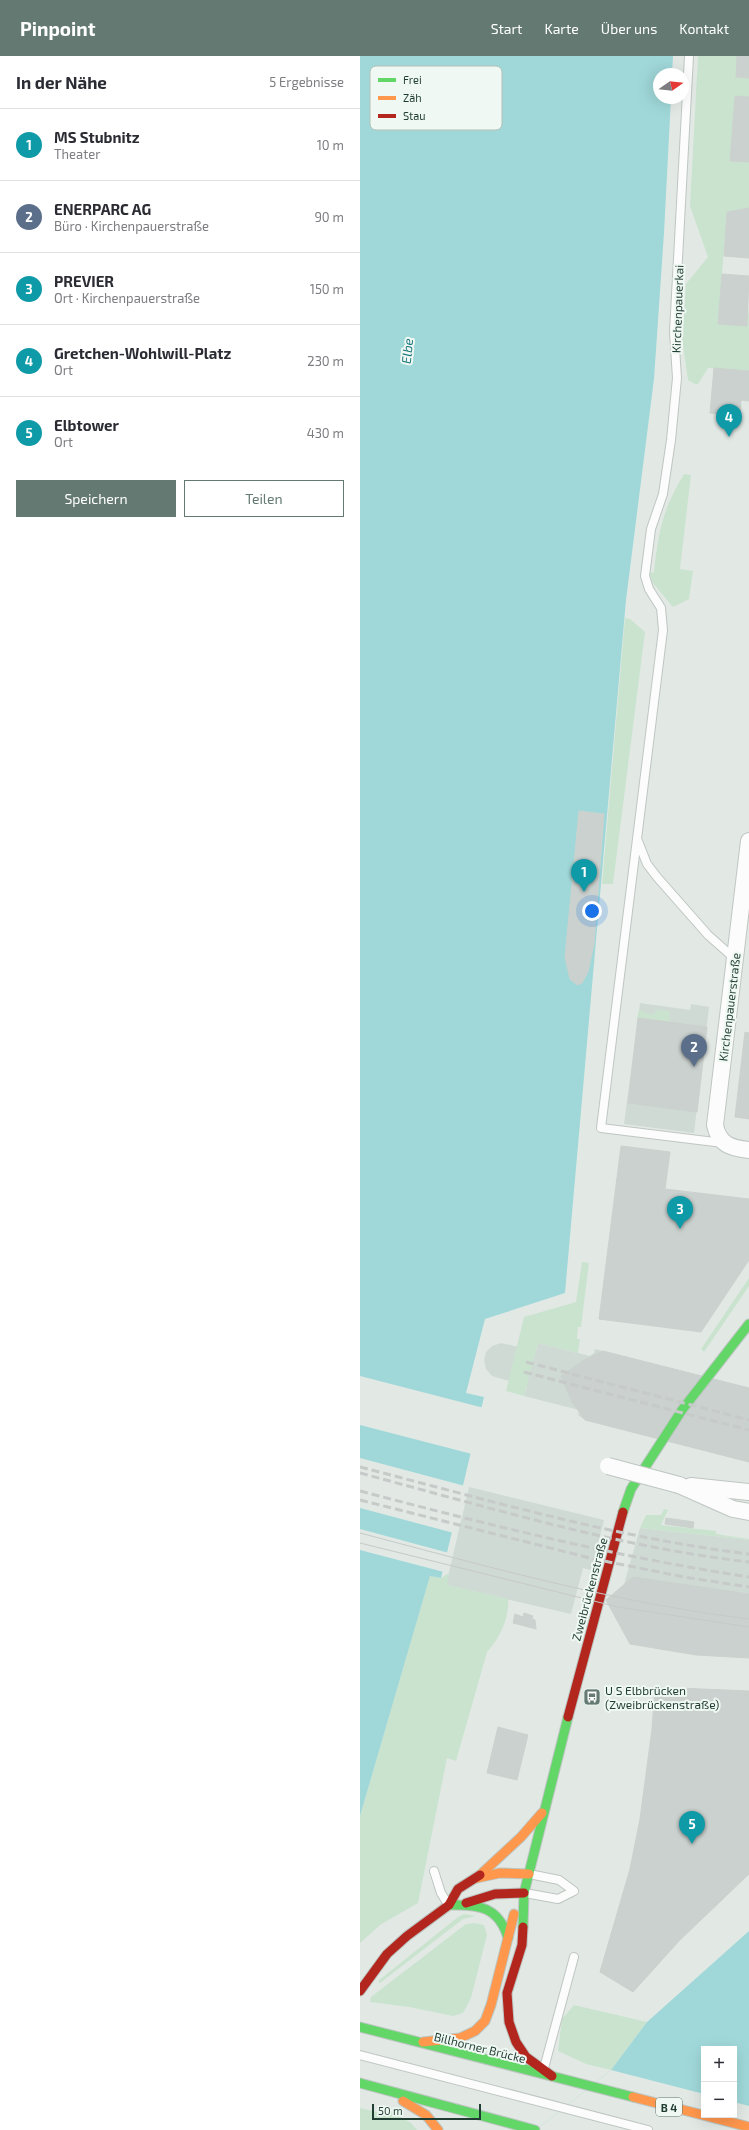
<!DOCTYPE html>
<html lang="de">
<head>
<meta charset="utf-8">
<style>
	:root { --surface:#fff; --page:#f7f7f7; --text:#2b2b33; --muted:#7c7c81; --line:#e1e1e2; --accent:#637971 }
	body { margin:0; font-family:"Exo 2",sans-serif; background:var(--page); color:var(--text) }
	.controls { position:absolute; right:12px; bottom:12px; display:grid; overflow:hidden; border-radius:0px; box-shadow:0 4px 16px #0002 }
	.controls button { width:36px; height:36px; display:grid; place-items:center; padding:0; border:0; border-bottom:1px solid var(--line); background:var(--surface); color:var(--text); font:20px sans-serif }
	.compass { position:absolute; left:293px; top:12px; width:36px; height:36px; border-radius:50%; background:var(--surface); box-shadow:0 4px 16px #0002; rotate:76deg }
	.scale { position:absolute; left:12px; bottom:10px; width:109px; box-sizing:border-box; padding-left:4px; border:2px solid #1f3d32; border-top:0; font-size:11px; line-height:14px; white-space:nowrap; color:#1f3d32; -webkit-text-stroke:3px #f0f8f3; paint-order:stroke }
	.you { position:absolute; left:232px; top:855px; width:14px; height:14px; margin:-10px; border:3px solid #fff; border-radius:50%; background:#1a73e8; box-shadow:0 0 0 6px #1a73e833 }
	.badge { display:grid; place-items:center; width:26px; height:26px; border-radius:50%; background:var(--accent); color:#fff; font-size:13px; font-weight:700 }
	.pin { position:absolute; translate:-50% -33px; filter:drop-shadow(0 1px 2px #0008) }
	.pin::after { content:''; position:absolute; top:21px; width:14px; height:12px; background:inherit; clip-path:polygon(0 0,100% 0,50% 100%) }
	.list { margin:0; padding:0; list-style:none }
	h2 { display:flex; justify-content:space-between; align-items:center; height:52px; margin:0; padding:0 16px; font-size:17px }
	h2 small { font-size:13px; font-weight:400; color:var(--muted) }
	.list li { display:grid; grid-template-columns:26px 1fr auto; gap:12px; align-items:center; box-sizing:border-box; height:72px; padding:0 16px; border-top:1px solid var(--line) }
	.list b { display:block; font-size:15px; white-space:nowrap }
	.list p { margin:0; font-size:13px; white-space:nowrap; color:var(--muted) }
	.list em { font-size:13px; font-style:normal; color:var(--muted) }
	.actions { display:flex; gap:8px; padding:12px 16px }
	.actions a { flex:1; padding:9px 0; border:1px solid var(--accent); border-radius:0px; text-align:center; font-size:14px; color:var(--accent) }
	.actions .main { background:var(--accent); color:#fff }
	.map { position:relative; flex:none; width:389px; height:2074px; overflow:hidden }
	header { display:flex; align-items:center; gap:24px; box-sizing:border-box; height:56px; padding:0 20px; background:var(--accent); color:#fff }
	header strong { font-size:19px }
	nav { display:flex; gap:22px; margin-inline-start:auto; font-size:14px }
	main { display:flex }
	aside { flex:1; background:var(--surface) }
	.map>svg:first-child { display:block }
	.built { fill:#d0dad5 }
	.green { fill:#cae3cf }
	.water { fill:#a0d8d9; fill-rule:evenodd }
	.pier { fill:#e2e9e5 }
	.building { fill:#cad1ce; stroke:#cbd2ce }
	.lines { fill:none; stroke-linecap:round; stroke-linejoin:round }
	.lane-casing { stroke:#bfc6c2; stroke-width:10 }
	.street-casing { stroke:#bfc6c2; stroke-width:18 }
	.fast-casing { stroke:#bcc5c1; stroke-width:11 }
	.slow-casing { stroke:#bcc5c1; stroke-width:11 }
	.jam-casing { stroke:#bcc5c1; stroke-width:11 }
	.lane { stroke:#fbfcfb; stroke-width:8 }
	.street { stroke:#fbfcfb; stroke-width:16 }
	.fast { stroke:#63d668; stroke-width:9 }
	.slow { stroke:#ff974d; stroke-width:9 }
	.jam { stroke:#b3261e; stroke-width:9 }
	.tram { stroke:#c6cac9; stroke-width:1 }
	.rail { stroke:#c6cac9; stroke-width:3; stroke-dasharray:8 4; stroke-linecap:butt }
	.street-bridge-casing { stroke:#bfc6c2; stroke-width:18; stroke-linecap:butt }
	.street-bridge { stroke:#fbfcfb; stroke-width:16 }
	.labels { text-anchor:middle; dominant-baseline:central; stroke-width:4; stroke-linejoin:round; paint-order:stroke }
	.shield { fill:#f0f8f3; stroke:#5e756c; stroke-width:1 }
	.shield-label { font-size:11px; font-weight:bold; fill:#1f3d32 }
	.street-label { font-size:12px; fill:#1f3d32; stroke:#f0f8f3 }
	.poi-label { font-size:12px; fill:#1f3d32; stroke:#f0f8f3; text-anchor:start }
	.water-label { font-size:13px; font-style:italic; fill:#16757c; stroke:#f0f8f3 }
	.key { fill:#f0f8f3; stroke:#b1c0b9; stroke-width:1 }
	.key-label { font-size:11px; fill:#1f3d32 }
</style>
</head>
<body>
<header>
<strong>Pinpoint</strong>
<nav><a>Start</a><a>Karte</a><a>Über uns</a><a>Kontakt</a></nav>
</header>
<main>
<aside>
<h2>In der Nähe<small>5 Ergebnisse</small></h2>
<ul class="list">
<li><span class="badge" style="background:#0f9aa8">1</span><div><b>MS Stubnitz</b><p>Theater</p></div><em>10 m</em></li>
<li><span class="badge" style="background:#5c6f8a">2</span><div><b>ENERPARC AG</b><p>Büro · Kirchenpauerstraße</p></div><em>90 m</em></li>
<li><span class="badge" style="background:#0f9aa8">3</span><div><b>PREVIER</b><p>Ort · Kirchenpauerstraße</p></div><em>150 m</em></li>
<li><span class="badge" style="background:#0f9aa8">4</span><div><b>Gretchen-Wohlwill-Platz</b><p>Ort</p></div><em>230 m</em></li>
<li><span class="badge" style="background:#0f9aa8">5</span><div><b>Elbtower</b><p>Ort</p></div><em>430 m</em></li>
</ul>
<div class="actions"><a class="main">Speichern</a><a>Teilen</a></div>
</aside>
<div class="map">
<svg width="389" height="2074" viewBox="0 0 389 2074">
	<rect width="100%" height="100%" fill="#e2e9e5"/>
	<g class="built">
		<path d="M280,947L330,954L331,948L349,951L334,1077L264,1068Z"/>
		<path d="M141,1287L176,1295L178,1287L230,1300L234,1297L235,1293L389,1332V1406L225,1364L218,1359L219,1354L164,1340L167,1330L132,1320L126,1313L124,1304L126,1296L132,1290Z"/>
		<path d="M109,1431L244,1464L232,1512L230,1514L223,1512L211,1558L86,1529Z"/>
		<path d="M280,1472L389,1484V1575L261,1539Z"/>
	</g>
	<g class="green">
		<path d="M338,0H377L376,21L389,22V41L375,40L370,105L389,106V152L367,156L358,268L387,270L389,250V315L348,312L338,328H335L328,324L322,283L326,228L348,201L330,150Z"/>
		<path d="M324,418L331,419L320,513L333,515L329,543L313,551L292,526L290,517L294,516C298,477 303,452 324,418Z"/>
		<path d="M265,562L270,563L285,576L253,828H242Z"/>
		<path d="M279,954L292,959L298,954L309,955L310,966L277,962Z"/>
		<path d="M222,1206L229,1207L221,1271H218L217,1283H220L218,1297L178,1287L164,1340L146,1335L164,1261L216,1246Z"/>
		<path d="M389,1222V1230L344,1296L341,1293Z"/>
		<path d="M304,1453L308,1454L301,1469L356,1475V1478L389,1483V1484L280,1472L286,1459H301Z"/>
		<path d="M89,1517L87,1529L148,1543C150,1561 139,1583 127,1596L96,1705L87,1702L58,1847L20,1869L0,1887V1760L70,1519L81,1522Z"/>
		<path d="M104,1858L116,1860L103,1863L20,1927L18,1925L98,1861Z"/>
		<path d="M114,1867L124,1869L127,1879L111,1942L103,1957L93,1960L49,1951L10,1946L11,1941L93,1878L106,1868Z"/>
		<path d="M214,1949L287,1966L251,2014L226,2008L198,1995L202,1963Z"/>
		<path d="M0,2052L30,2059L31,2055L51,2067L57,2074H0Z"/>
	</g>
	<g class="water">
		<path d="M0,0H313L312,18H299V42H311L304,177L294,323L266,544L205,1237L125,1263L106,1337L124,1341L81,1522L70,1520L0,1760Z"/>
		<path d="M389,1875V2071L176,2074L251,2014L287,1966ZM344,1993H374V2059H344Z"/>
	</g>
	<g class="pier">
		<path d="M0,1320L124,1352L112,1398L0,1369Z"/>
		<path d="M0,1402L105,1430L94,1477L0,1452Z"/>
		<path d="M0,1473L89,1497L84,1516L0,1494Z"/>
		<path d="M251,2014L344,2038V2059H374V2046L389,2050V2074H176Z"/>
	</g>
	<g class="building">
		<path d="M377,0H389V22L376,21Z"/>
		<path d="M375,40L389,41V106L370,105Z"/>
		<path d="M389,152V202L364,200L367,156Z"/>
		<path d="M362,218L389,220L387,270L358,268Z"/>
		<path d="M354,312L389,315V345L381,344L380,360L350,357Z"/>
		<path d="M219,755L244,758L234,888L228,916L222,927L217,929L210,923L205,901Z"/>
		<path d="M278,962L347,971L337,1056L268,1047Z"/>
		<path d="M385,976L389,977V1063L375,1061Z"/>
		<path d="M261,1090L310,1096L305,1133L389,1143V1204L341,1276L239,1263Z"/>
		<path d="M243,1295L389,1332V1406L225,1364L212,1346L201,1320L224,1304Z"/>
		<path d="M306,1462L334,1466L333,1472L305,1468Z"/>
		<path d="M273,1521L389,1538V1602L336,1599L270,1588L246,1544Z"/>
		<path d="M164,1557L173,1560L172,1563L175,1564L176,1573L153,1567L155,1558L163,1561Z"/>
		<path d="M295,1631L389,1635V1818L319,1885L273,1936L240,1916L270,1813L280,1763L292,1673Z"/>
		<path d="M138,1671L168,1679L157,1724L127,1717Z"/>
	</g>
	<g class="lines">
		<g class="lane-casing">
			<g id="lane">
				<path d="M329,0L314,276L317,322L311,384L303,438L291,473L285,520L289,533L301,552L303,574L241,1072L363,1087"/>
				<path d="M278,785L287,808L297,821L348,879L374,902"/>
				<path d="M74,1815L81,1837L88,1848"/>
				<path d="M165,1837L198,1843L214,1835L199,1824L169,1818"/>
				<path d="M0,1999L288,2074"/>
				<path d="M184,2012L214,1901"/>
			</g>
		</g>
		<g class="street-casing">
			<g id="street">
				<path d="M389,785L355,1069C359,1089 371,1092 389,1094"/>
				<path d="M319,1429L373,1453L389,1456"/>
				<path d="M331,1430L389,1436"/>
			</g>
		</g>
		<g class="fast-casing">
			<g id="fast">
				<path d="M263,1456L271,1433L322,1354L389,1268"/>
				<path d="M89,1849C119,1848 139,1851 148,1882"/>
				<path d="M163,1871L164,1837L208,1661"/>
				<path d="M0,1971L273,2041"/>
				<path d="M0,2027L175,2074"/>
			</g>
		</g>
		<g class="slow-casing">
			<g id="slow">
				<path d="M120,1819L161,1781L182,1757"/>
				<path d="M117,1822L140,1817L169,1818"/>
				<path d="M63,1986L100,1982L115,1975L125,1965L131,1949L154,1858"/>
				<path d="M273,2041L389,2071"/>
				<path d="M43,2045L66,2059L78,2074"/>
			</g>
		</g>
		<g class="jam-casing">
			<g id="jam">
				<path d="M208,1661L263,1456"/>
				<path d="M106,1847L135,1838L164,1837"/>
				<path d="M163,1871L162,1889L147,1937L149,1966L156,1986L166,2001L192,2020"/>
				<path d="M0,1935L27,1898L47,1880L89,1849L98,1833L120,1819"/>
			</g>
		</g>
		<use href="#lane" class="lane"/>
		<use href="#street" class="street"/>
		<use href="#fast" class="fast"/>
		<use href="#slow" class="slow"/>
		<use href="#jam" class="jam"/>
		<g class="tram">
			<path d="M0,1477C129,1511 257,1547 389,1563"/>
			<path d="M0,1487L258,1551L389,1571"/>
		</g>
		<g class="rail">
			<path d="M166,1306L389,1364"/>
			<path d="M164,1316L389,1374"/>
			<path d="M0,1411C128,1444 257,1482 389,1498"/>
			<path d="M0,1417C128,1451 257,1491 389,1506"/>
			<path d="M0,1435C129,1469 257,1501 389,1521"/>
			<path d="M0,1444L234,1503L324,1521L389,1531"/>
		</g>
		<g class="street-bridge-casing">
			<path id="street-bridge" d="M248,1410L319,1429"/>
		</g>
		<use href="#street-bridge" class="street-bridge"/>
	</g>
	<defs>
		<g id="bus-square" transform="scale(0.9)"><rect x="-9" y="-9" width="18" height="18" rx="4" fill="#637971" stroke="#f0f8f3"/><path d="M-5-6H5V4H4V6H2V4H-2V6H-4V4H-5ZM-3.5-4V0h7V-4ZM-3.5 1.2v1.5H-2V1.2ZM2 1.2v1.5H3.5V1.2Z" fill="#fff"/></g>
	</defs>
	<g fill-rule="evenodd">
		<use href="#bus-square" x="232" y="1641"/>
	</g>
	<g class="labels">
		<rect class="shield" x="296" y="2042" width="26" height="18" rx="3"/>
		<g class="shield-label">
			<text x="309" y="2051">B 4</text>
		</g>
		<g class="street-label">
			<text transform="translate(317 253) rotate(-88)">Kirchenpauerkai</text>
			<text transform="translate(369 951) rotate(-83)">Kirchenpauerstraße</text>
			<text transform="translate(229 1533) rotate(-75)">Zweibrückenstraße</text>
			<text transform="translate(120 1991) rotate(14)">Billhorner Brücke</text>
		</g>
		<g class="poi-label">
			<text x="245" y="1634">U S Elbbrücken<tspan x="245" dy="14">(Zweibrückenstraße)</tspan></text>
		</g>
		<g class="water-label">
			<text transform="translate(47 295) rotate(-85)">Elbe</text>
		</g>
	</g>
	<rect x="10" y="10" width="132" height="64" rx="6" class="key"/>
	<rect x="18" y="22" width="18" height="4" fill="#63d668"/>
	<rect x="18" y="40" width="18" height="4" fill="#ff974d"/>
	<rect x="18" y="58" width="18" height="4" fill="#b3261e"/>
	<g class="key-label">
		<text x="43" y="28">Frei</text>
		<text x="43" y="46">Zäh</text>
		<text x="43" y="64">Stau</text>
	</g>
</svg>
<div class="controls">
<button>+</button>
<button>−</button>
</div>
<svg class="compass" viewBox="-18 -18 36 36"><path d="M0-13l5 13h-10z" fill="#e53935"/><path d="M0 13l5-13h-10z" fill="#7c7c81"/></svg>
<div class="scale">50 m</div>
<div class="you"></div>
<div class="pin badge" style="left:224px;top:836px;background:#0f9aa8">1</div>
<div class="pin badge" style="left:334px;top:1011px;background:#5c6f8a">2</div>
<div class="pin badge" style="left:320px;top:1173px;background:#0f9aa8">3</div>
<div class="pin badge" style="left:369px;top:381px;background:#0f9aa8">4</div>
<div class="pin badge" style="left:332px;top:1788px;background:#0f9aa8">5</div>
</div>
</main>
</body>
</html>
